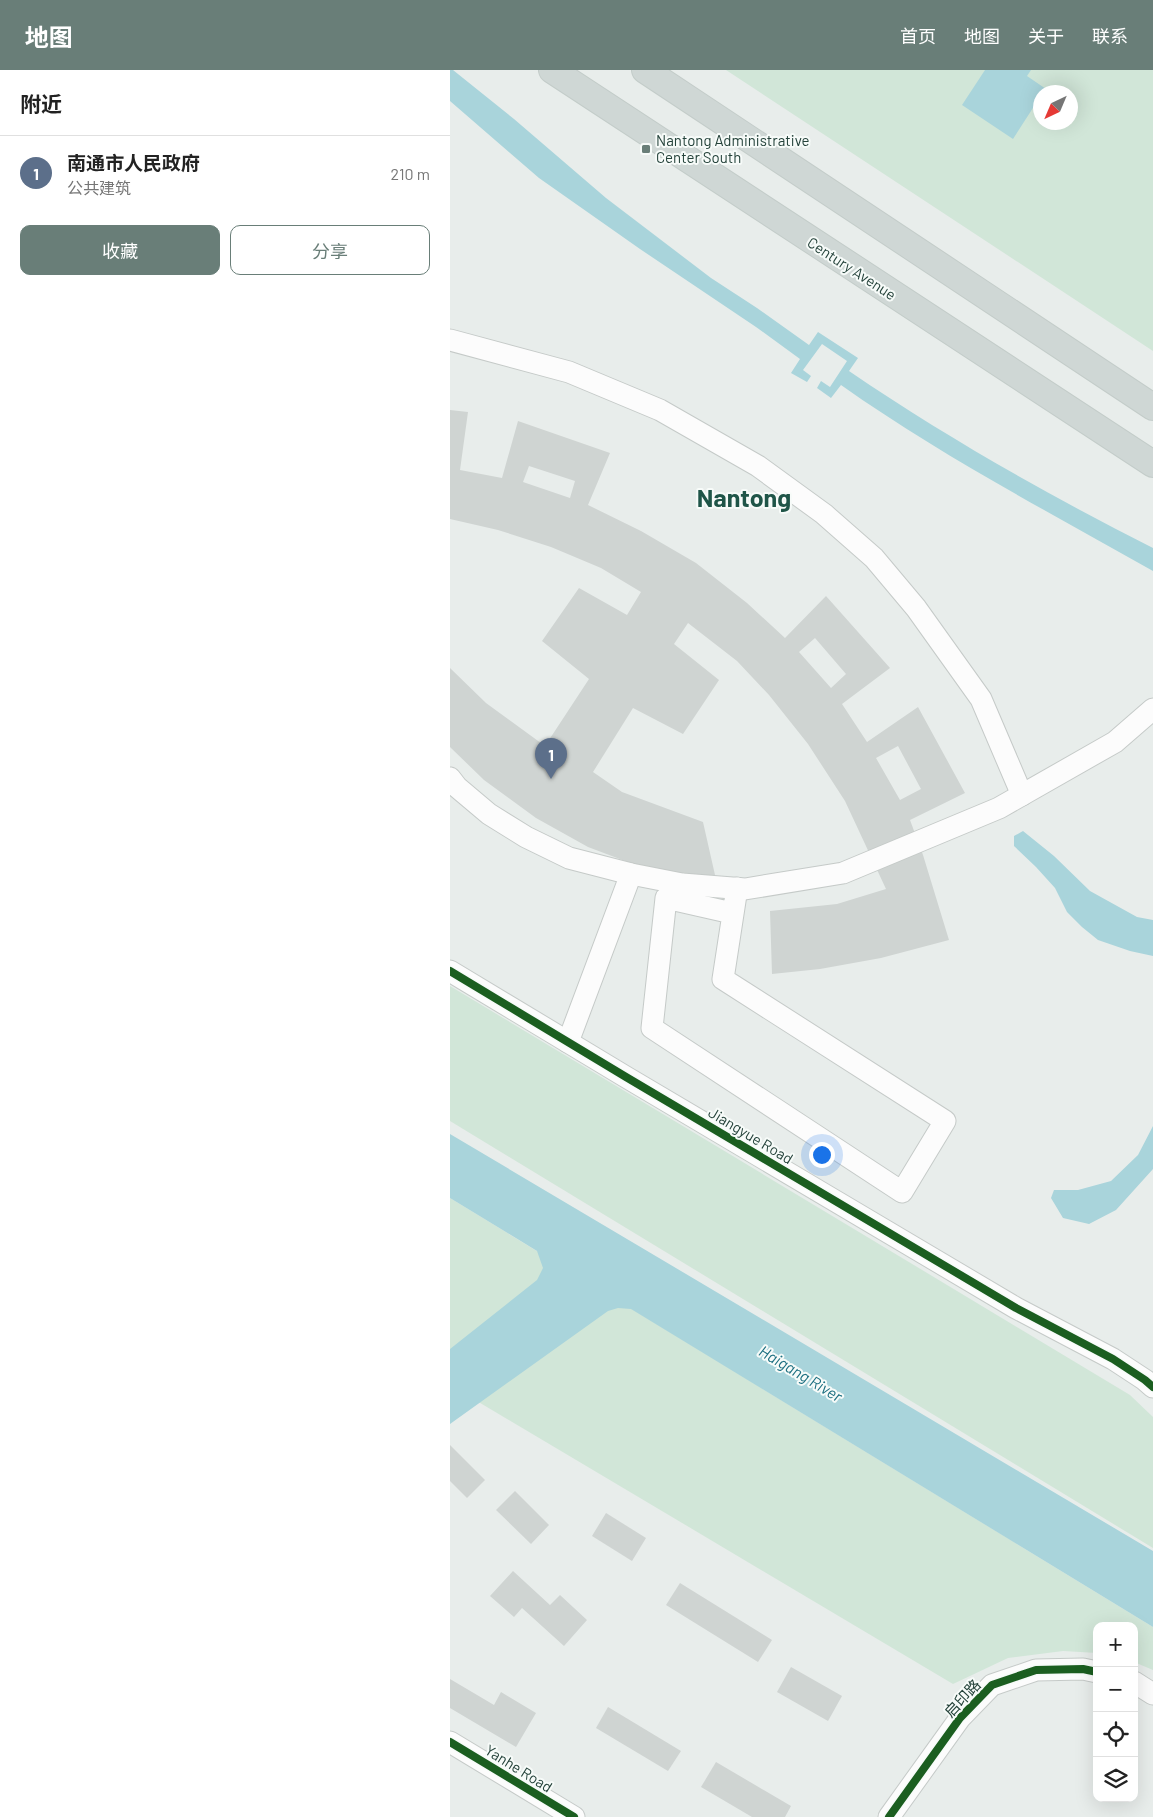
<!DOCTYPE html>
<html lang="zh">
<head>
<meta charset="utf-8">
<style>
	:root { --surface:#fff; --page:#f2f2f2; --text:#222; --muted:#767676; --line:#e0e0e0; --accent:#697e78 }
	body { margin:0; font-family:Barlow,"Noto Sans SC",sans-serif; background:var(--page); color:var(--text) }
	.controls { position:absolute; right:15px; bottom:15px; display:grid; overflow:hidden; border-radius:10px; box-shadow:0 5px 20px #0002 }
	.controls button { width:45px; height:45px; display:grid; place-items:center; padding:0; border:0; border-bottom:1px solid var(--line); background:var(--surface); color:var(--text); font:25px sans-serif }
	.compass { position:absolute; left:583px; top:15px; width:45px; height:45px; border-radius:50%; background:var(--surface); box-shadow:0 5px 20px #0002; rotate:224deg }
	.you { position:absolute; left:371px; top:1084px; width:18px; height:18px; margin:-12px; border:4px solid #fff; border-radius:50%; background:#1a73e8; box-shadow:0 0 0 8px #1a73e833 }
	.badge { display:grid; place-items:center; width:32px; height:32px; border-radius:50%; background:var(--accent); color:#fff; font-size:16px; font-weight:700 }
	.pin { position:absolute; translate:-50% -41px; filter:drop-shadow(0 1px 2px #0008) }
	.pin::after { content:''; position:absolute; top:26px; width:18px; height:15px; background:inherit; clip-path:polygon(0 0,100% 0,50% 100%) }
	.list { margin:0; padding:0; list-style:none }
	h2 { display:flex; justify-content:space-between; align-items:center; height:65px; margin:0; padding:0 20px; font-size:21px }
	h2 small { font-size:16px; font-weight:400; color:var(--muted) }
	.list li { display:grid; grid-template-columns:32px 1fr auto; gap:15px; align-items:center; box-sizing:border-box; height:75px; padding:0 20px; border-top:1px solid var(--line) }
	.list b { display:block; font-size:19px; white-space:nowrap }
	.list p { margin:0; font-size:16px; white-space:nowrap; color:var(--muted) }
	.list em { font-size:16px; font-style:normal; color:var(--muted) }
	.actions { display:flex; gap:10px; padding:15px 20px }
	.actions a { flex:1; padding:11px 0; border:1px solid var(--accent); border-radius:10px; text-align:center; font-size:18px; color:var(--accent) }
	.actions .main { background:var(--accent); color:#fff }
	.icon { flex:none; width:28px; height:28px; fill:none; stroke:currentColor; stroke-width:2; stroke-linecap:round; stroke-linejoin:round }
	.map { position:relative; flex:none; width:703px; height:1747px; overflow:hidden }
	header { display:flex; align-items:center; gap:30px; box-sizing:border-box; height:70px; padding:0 25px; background:var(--accent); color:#fff }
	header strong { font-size:24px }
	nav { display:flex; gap:28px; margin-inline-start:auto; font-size:18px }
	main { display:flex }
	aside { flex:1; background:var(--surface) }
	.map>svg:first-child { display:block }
	.green { fill:#d1e6d8; fill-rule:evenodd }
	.water { fill:#a9d4db }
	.building { fill:#cfd4d2; fill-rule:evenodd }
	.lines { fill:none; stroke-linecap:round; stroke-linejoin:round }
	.minor-casing { stroke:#c5cac8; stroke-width:23 }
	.major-casing { stroke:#c3ccc9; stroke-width:28 }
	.minor { stroke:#fcfcfc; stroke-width:21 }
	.major { stroke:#cfd7d5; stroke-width:26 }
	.cycleway-casing { stroke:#f7fbf9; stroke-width:11 }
	.cycleway { stroke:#1b5e20; stroke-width:8 }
	.poi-dot { fill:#697e78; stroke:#f7fbf9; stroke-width:2 }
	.labels { text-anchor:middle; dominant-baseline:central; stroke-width:4; stroke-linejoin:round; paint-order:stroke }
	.poi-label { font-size:15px; fill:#24423a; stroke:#f7fbf9; text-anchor:start }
	.street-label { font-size:15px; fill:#24423a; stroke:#f7fbf9 }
	.water-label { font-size:16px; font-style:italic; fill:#1c6f80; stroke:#f7fbf9 }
	.town-label { font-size:25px; font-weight:bold; fill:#1f5548; stroke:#f7fbf9 }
</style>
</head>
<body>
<header>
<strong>地图</strong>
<nav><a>首页</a><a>地图</a><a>关于</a><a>联系</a></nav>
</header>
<main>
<aside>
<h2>附近<small></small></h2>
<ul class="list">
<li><span class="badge" style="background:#5c6f8a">1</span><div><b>南通市人民政府</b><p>公共建筑</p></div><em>210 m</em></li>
</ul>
<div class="actions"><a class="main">收藏</a><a>分享</a></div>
</aside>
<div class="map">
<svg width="703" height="1747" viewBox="0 0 703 1747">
	<rect width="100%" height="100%" fill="#e8edeb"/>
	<g class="green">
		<path d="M276,0H703V281ZM590,22H620V52H590Z"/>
		<path d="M0,916L680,1325L703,1347V1478L0,1051Z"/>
		<path d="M0,1128L703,1557V1600L684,1592V1556H647V1583L613,1581L558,1588L503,1614L0,1315Z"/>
	</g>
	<g class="water">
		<path d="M0,0H3L64,49L156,128L261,208L307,238L359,275L368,262L408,288L399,301C496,367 598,425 703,478V501C597,441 490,385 391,315L381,328L367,318L371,311L380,317L397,291L372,274L353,300L361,306L357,312L341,303L350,289L306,257L190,179L89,108L0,31Z"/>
		<path d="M535,0H581L577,6L596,19L594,22H590V27L563,69L512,35Z"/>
		<path d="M573,761L604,786L640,821L687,847L703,850V886L680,881L648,870L632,857L617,842L605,818L586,797L564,776V766Z"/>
		<path d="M703,1056V1099L666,1140L639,1154L613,1148L601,1128L604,1120H628L661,1111L688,1085Z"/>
		<path d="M0,1064L703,1481V1557L181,1239L168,1238L158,1241L0,1354V1279L87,1210L93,1198L87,1181L0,1128Z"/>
	</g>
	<g class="building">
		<path d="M0,340L18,342L10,400L52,408L68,351L160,383L138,435L191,461L246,493L297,533L335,568L376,526L440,598L392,634L417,672L468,637L515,723L460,750L473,785L499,870L431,888L370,899L322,904L320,841L387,834L436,819L395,731L358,674L319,625L287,591L238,553L224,574L269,610L233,664L183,638L143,702L172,722L253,752L265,805H229L183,794L138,777L86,748L34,710L0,677V598L36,633L95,676L139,609L92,571L129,518L177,545L191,522L151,498L101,477L48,460L0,449ZM79,396L125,411L120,428L73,412ZM365,568L396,604L381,618L349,582ZM448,676L471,719L450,730L426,688Z"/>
		<path d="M0,1375L35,1410L17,1428L0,1411Z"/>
		<path d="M65,1421L99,1455L81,1474L46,1440Z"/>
		<path d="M156,1443L196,1468L182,1491L142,1466Z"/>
		<path d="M63,1501L100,1535L110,1525L137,1550L114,1576L72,1538L64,1547L40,1526Z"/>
		<path d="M230,1513L322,1570L308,1592L216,1535Z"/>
		<path d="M341,1597L392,1626L378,1651L327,1622Z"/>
		<path d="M0,1609L44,1635L51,1622L86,1643L66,1677L0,1638Z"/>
		<path d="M158,1637L231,1681L218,1701L146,1658Z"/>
		<path d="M266,1692L341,1736L335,1747H302L251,1717Z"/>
	</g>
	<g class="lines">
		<g class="minor-casing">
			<g id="minor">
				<path d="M0,270L119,302L210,340L308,396L374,444L424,488L466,538L531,629L572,725"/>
				<path d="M0,708L7,717L39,744L76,767L119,788L181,804L232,814L295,819L393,803L549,738L665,672L703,639"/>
				<path d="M282,843L216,828L202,958L452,1122L495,1051L273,909L287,818"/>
				<path d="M0,901L176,1007L566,1238L663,1289L695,1310L703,1317"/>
				<path d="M118,972L181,804"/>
				<path d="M684,1612L703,1624"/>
				<path d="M0,1672L124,1747"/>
				<path d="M439,1747L510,1648L542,1615L586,1600L633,1599L647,1602"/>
			</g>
		</g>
		<g class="major-casing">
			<g id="major">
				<path d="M102,0L703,394"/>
				<path d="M195,0L703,337"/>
			</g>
		</g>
		<use href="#minor" class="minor"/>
		<use href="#major" class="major"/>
		<g class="cycleway-casing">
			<g id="cycleway">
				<path d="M0,901L176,1007L566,1238L663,1289L695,1310L703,1317"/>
				<path d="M0,1672L124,1747"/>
				<path d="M439,1747L510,1648L542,1615L586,1600L633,1599L647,1602"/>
			</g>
		</g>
		<use href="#cycleway" class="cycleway"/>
	</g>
	<rect class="poi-dot" x="191" y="74" width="10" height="10" rx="2.5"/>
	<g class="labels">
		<g class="poi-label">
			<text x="206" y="70">Nantong Administrative<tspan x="206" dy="17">Center South</tspan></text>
		</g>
		<g class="street-label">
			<text transform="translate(402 198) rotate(33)">Century Avenue</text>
			<text transform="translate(301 1065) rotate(31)">Jiangyue Road</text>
			<text transform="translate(512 1628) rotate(-47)">启印路</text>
			<text transform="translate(69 1698) rotate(32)">Yanhe Road</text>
		</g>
		<g class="water-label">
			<text transform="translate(351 1303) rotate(31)">Haigang River</text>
		</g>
		<g class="town-label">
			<text x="294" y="427">Nantong</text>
		</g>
	</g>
</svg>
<div class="controls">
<button>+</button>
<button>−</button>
<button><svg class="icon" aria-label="locate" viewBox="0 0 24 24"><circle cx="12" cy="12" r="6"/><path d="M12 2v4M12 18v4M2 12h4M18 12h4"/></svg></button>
<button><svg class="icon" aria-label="layers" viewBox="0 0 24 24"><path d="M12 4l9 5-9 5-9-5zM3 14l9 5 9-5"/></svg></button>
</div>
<svg class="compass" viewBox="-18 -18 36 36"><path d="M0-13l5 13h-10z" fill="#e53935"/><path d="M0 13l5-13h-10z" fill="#767676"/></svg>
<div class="you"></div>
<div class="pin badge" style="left:101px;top:709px;background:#5c6f8a">1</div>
</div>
</main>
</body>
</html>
